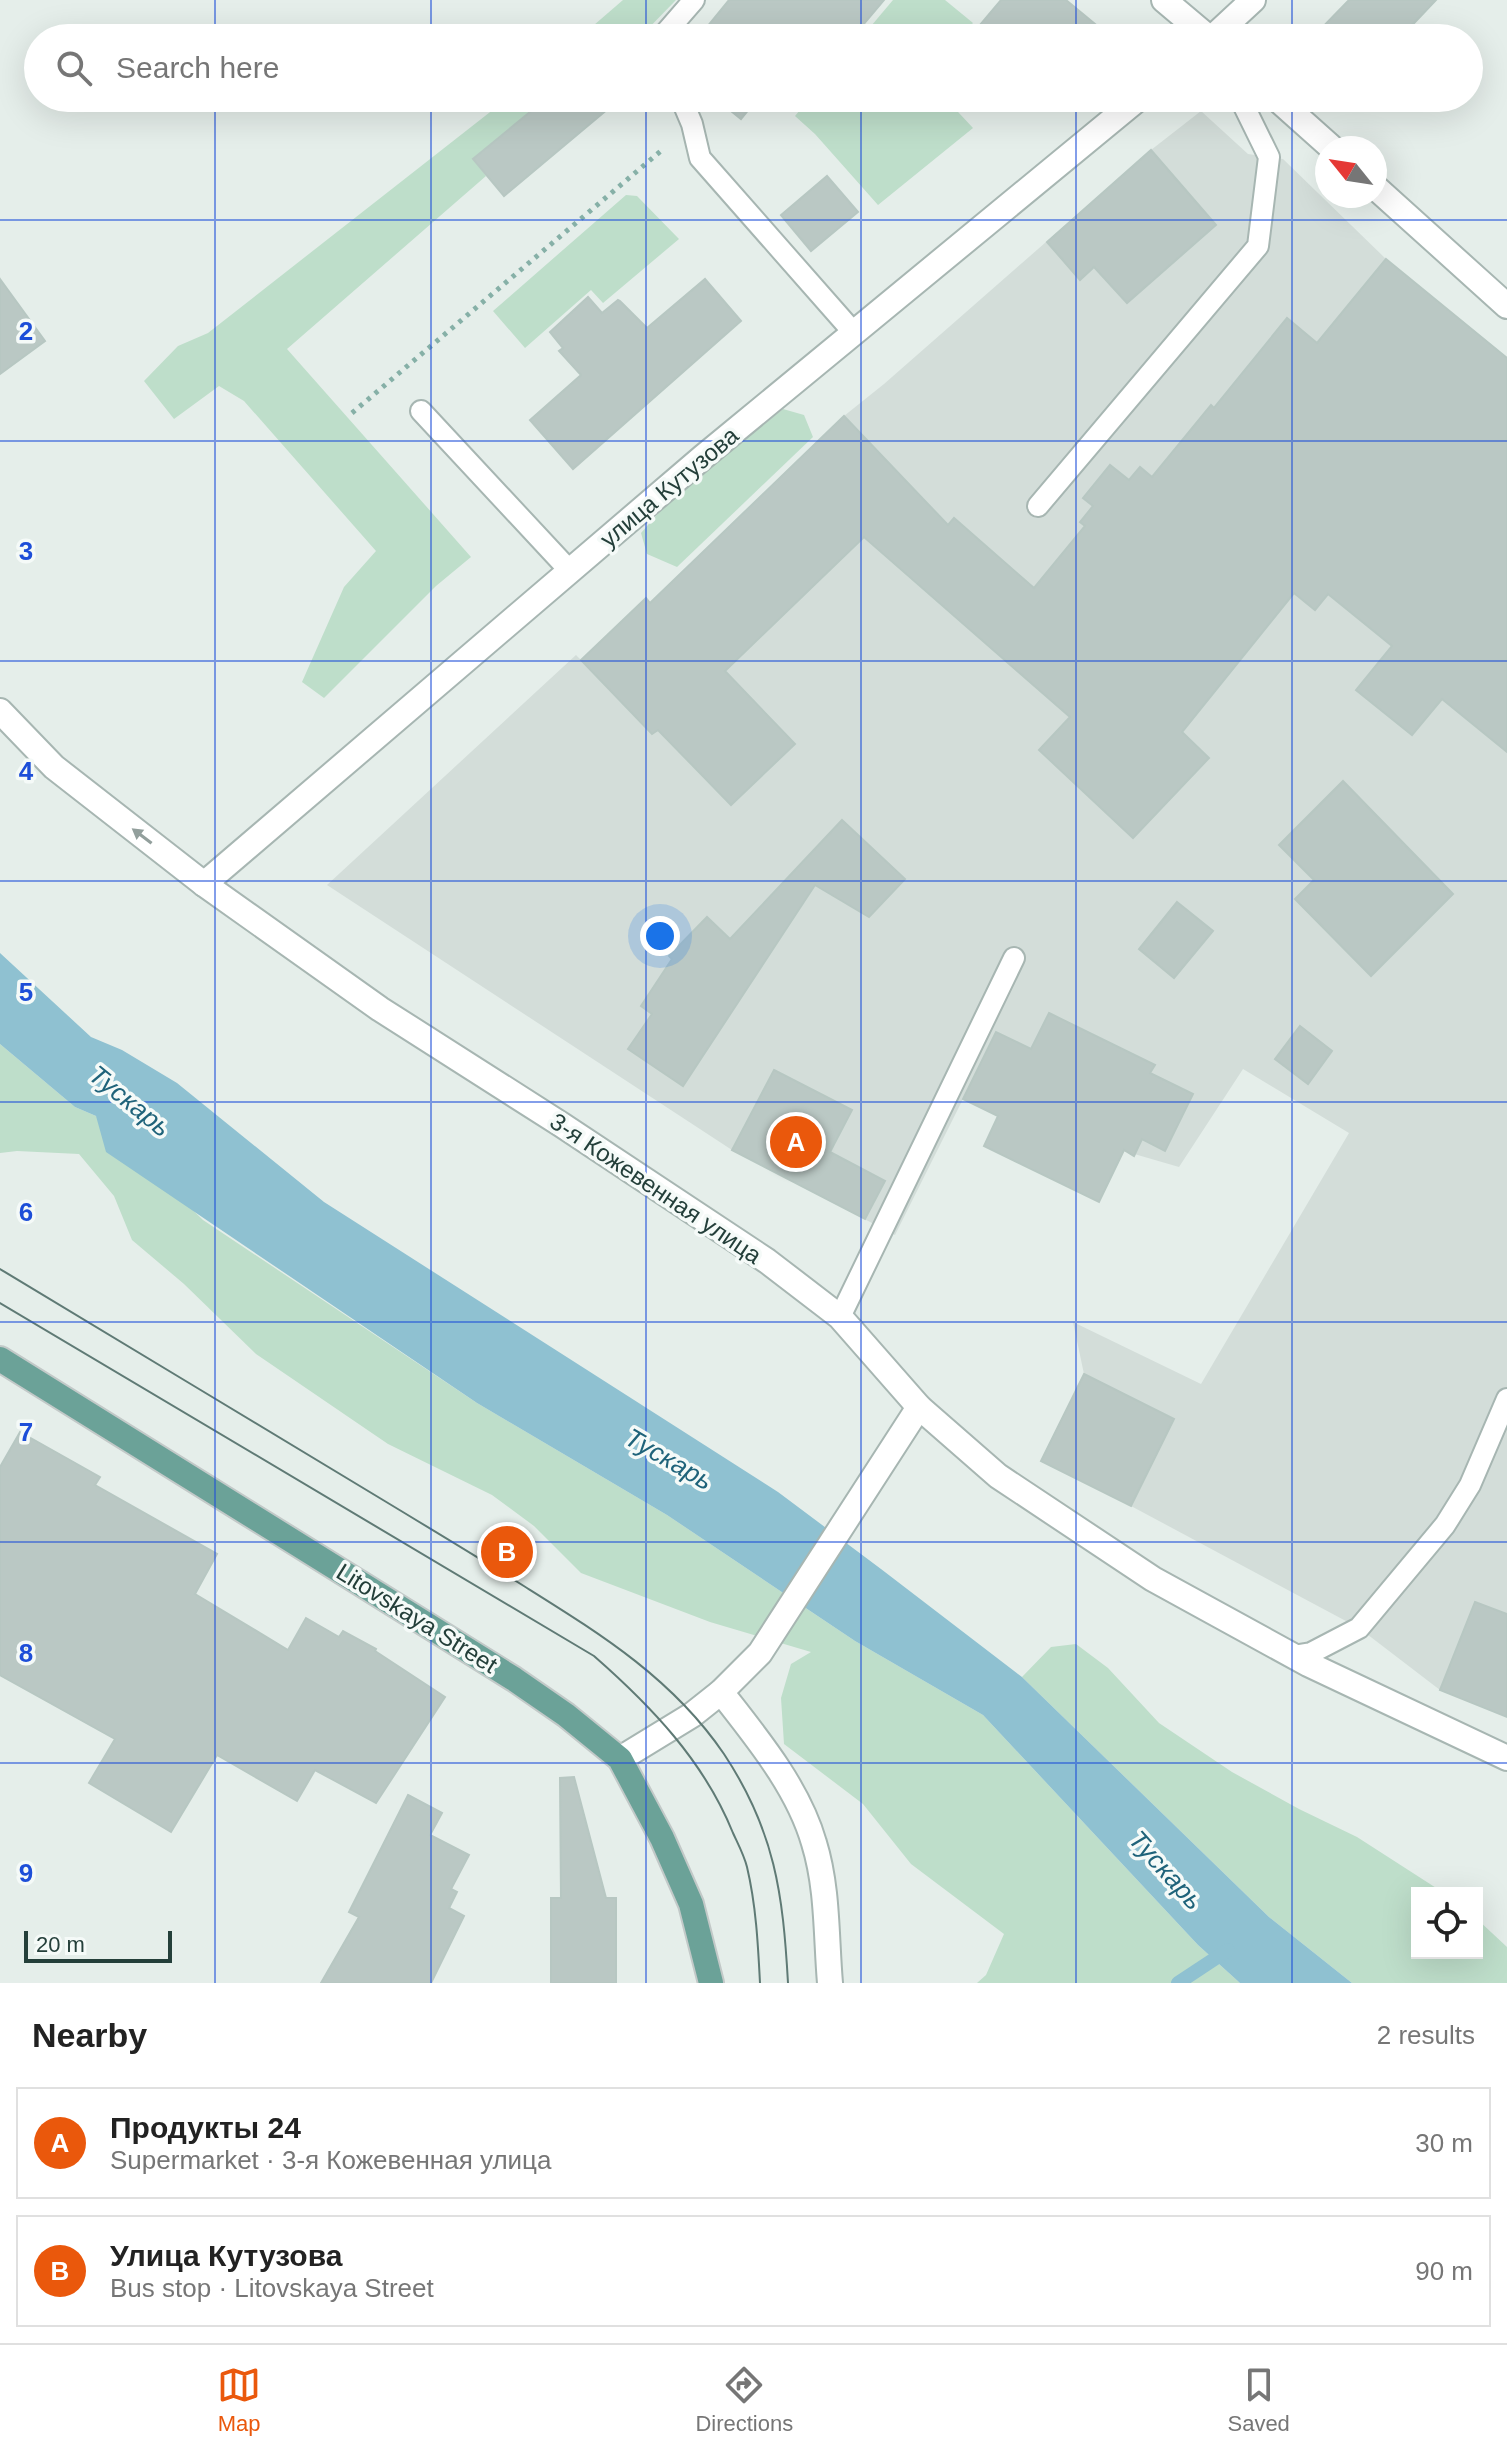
<!DOCTYPE html>
<html lang="en">
<head>
<meta charset="utf-8">
<style>
	:root { --surface:#fff; --page:#f6f6f6; --text:#222; --muted:#767676; --line:#e0e0e0; --accent:#ea580c }
	body { margin:0; font-family:Arial,sans-serif; background:var(--page); color:var(--text) }
	.controls { position:absolute; right:24px; bottom:24px; display:grid; overflow:hidden; border-radius:0px; box-shadow:0 8px 32px #0002 }
	.controls button { width:72px; height:72px; display:grid; place-items:center; padding:0; border:0; border-bottom:2px solid var(--line); background:var(--surface); color:var(--text); font:40px sans-serif }
	.compass { position:absolute; left:1315px; top:136px; width:72px; height:72px; border-radius:50%; background:var(--surface); box-shadow:0 8px 32px #0002; rotate:300deg }
	.scale { position:absolute; left:24px; bottom:20px; width:148px; box-sizing:border-box; padding-left:8px; border:4px solid #243f3a; border-top:0; font-size:22px; line-height:28px; white-space:nowrap; color:#243f3a; -webkit-text-stroke:6px #f5faf8; paint-order:stroke }
	.you { position:absolute; left:660px; top:936px; width:28px; height:28px; margin:-20px; border:6px solid #fff; border-radius:50%; background:#1a73e8; box-shadow:0 0 0 12px #1a73e833 }
	.badge { display:grid; place-items:center; width:52px; height:52px; border-radius:50%; background:var(--accent); color:#fff; font-size:26px; font-weight:700 }
	.pin { position:absolute; translate:-50% -50%; border:4px solid #fff; box-shadow:0 2px 8px #0006 }
	.list { margin:0; padding:0; list-style:none }
	h2 { display:flex; justify-content:space-between; align-items:center; height:104px; margin:0; padding:0 32px; font-size:34px }
	h2 small { font-size:26px; font-weight:400; color:var(--muted) }
	.list li { display:grid; grid-template-columns:52px 1fr auto; gap:24px; align-items:center; box-sizing:border-box; height:112px; margin:0 16px 16px; padding:0 16px; border:2px solid var(--line); border-radius:0px }
	.list b { display:block; font-size:30px; white-space:nowrap }
	.list p { margin:0; font-size:26px; white-space:nowrap; color:var(--muted) }
	.list em { font-size:26px; font-style:normal; color:var(--muted) }
	.icon { flex:none; width:44px; height:44px; fill:none; stroke:currentColor; stroke-width:2; stroke-linecap:round; stroke-linejoin:round }
	.map { position:relative; flex:none; width:1507px; height:1983px; overflow:hidden }
	.search { position:absolute; background:var(--surface); box-shadow:0 8px 32px #0002; left:24px; right:24px; top:24px; height:88px; display:flex; align-items:center; gap:20px; box-sizing:border-box; padding:0 28px; border-radius:44px; color:var(--muted); font-size:30px }
	.sheet { height:360px; background:var(--surface) }
	nav { display:flex; justify-content:space-around; align-items:center; box-sizing:border-box; height:112px; border-top:2px solid var(--line); background:var(--surface); font-size:22px; color:var(--muted) }
	nav a { display:grid; justify-items:center; gap:4px }
	nav .on { color:var(--accent) }
	.map>svg:first-child { display:block }
	.built { fill:#d3ddd9 }
	.green { fill:#bedeca }
	.water { fill:#8fc1d1 }
	.lines { fill:none; stroke-linecap:round; stroke-linejoin:round }
	.stream { stroke:#8fc1d1; stroke-width:14 }
	.building { fill:#bac8c4; stroke:#b7c7c2; stroke-width:2 }
	.service-casing { stroke:#a7b6b2; stroke-width:24 }
	.minor-casing { stroke:#a7b6b2; stroke-width:28 }
	.primary-casing { stroke:#c2c9c8; stroke-width:28 }
	.path { stroke:#86b0a7; stroke-width:5; stroke-dasharray:4 6; stroke-linecap:butt }
	.service { stroke:#fff; stroke-width:20 }
	.minor { stroke:#fff; stroke-width:24 }
	.primary { stroke:#6ba298; stroke-width:24 }
	.tram { stroke:#5f7a75; stroke-width:2 }
	.oneway { fill:#929f9c }
	.grid { fill:none; stroke:#1d4ed8; stroke-width:2; stroke-opacity:0.55 }
	.labels { text-anchor:middle; dominant-baseline:central; stroke-width:7; stroke-linejoin:round; paint-order:stroke }
	.street-label { font-size:24px; fill:#243f3a; stroke:#f5faf8 }
	.water-label { font-size:26px; font-style:italic; fill:#1f637a; stroke:#f5faf8 }
	.grid-label { font-size:26px; text-anchor:middle; font-weight:bold; fill:#1d4ed8; stroke:#f5faf8; stroke-width:7; stroke-linejoin:round; paint-order:stroke }
</style>
</head>
<body>
<div class="map">
<svg width="1507" height="1983" viewBox="0 0 1507 1983">
	<rect width="100%" height="100%" fill="#e5eeea"/>
	<path class="built" d="M1201,111L1248,154L1283,159L1386,259L1507,357V1717L1440,1690L1359,1628L1131,1506L1084,1374L1073,1322L1201,1384L1349,1133L1243,1069L1179,1167L1124,1151L1099,1202L984,1146L998,1116L963,1099L895,1235L732,1150L327,885L576,655L581,660L646,598L651,603L844,416L884,384L1151,150Z"/>
	<g class="green">
		<path d="M623,0H676L639,38H579Z"/>
		<path d="M893,0H945L973,23L959,38H861Z"/>
		<path d="M508,98H547L474,159L486,176L287,349L471,557L436,586L324,698L302,682L344,587L376,551L244,401L219,386L174,419L144,381L178,346L208,333Z"/>
		<path d="M810,98H945L973,128L878,205L815,134L795,116Z"/>
		<path d="M626,195L637,196L679,239L603,303L591,290L525,348L493,311Z"/>
		<path d="M783,409L804,415L813,437L677,567L647,554L641,533L668,502Z"/>
		<path d="M0,1044L75,1107L96,1116L203,1220L477,1403L667,1515L855,1641L983,1715L1198,1945L1240,1983H977L986,1975L1004,1934L911,1864L863,1804L784,1744L781,1698L791,1664L811,1652L710,1622L581,1573L534,1526L492,1495L388,1444L256,1354L184,1284L132,1240L114,1196L79,1154L17,1151L0,1153Z"/>
		<path d="M1076,1644L1108,1668L1159,1723L1232,1772L1299,1809L1357,1837L1444,1893H1417V1953H1477V1919L1507,1947V1983H1352L1269,1917L1022,1677L1051,1647Z"/>
	</g>
	<path class="water" d="M0,953L91,1037L122,1050L177,1083L324,1202L778,1492L881,1569L1022,1677L1269,1917L1352,1983H1240L1198,1945L983,1715L855,1641L667,1515L477,1403L106,1152L96,1116L75,1107L0,1044Z"/>
	<g class="lines">
		<path class="stream" d="M1178,1983L1228,1950"/>
	</g>
	<g class="building">
		<path d="M729,0H884L852,38H698Z"/>
		<path d="M1001,0H1066L1112,38H969Z"/>
		<path d="M1349,0H1436L1400,38H1312Z"/>
		<path d="M547,98H621L504,196L473,159Z"/>
		<path d="M715,98H758L741,119Z"/>
		<path d="M1151,150L1216,225L1127,303L1094,267L1080,280L1047,242Z"/>
		<path d="M827,176L858,212L811,251L781,215Z"/>
		<path d="M1386,259L1507,358V752L1442,699L1412,735L1356,690L1392,646L1328,594L1315,610L1294,593L1182,732L1209,758L1133,838L1039,750L1070,717L864,537L725,671L795,744L731,805L658,730L652,734L581,660L646,598L650,603L844,416L948,525L954,518L1034,588L1085,526L1080,522L1093,506L1083,498L1110,465L1129,480L1140,467L1152,477L1211,405L1214,408L1287,318L1317,343Z"/>
		<path d="M0,279L45,341L0,374Z"/>
		<path d="M705,279L741,321L573,469L530,420L581,375L559,351L563,348L550,332L588,297L602,313L618,300L620,301L647,328Z"/>
		<path d="M1343,781L1453,894L1371,976L1295,899L1314,880L1279,845Z"/>
		<path d="M842,820L905,879L869,917L815,885L683,1086L628,1049L652,1014L641,1006L672,959L669,956L707,917L730,939Z"/>
		<path d="M1177,902L1213,931L1174,978L1139,949Z"/>
		<path d="M1049,1013L1155,1065L1150,1073L1193,1094L1165,1151L1142,1139L1134,1156L1124,1150L1099,1202L984,1146L998,1116L963,1099L996,1032L1031,1049Z"/>
		<path d="M1300,1026L1332,1051L1308,1084L1275,1059Z"/>
		<path d="M774,1070L852,1110L830,1152L885,1181L865,1219L732,1150Z"/>
		<path d="M1084,1374L1174,1419L1131,1506L1041,1461Z"/>
		<path d="M20,1432L100,1477L95,1485L217,1554L195,1594L288,1650L306,1618L339,1637L343,1631L376,1649L375,1651L445,1697L376,1803L315,1770L297,1801L217,1755L171,1832L89,1783L115,1739L0,1675V1467Z"/>
		<path d="M1475,1602L1507,1614V1717L1440,1690Z"/>
		<path d="M574,1777L606,1898H616V1983H551V1898H561L560,1778Z"/>
		<path d="M408,1795L442,1813L430,1835L469,1855L451,1889L457,1892L449,1908L464,1916L431,1983H321L359,1917L349,1912Z"/>
	</g>
	<g class="lines">
		<g class="service-casing">
			<g id="service">
				<path d="M661,38L694,0"/>
				<path d="M681,98L692,124L700,158L854,333"/>
				<path d="M421,411L570,571"/>
				<path d="M1038,506L1258,246L1269,157L1240,98"/>
				<path d="M840,1317L1014,958"/>
				<path d="M1293,1656L1311,1653L1359,1628L1445,1525L1470,1485L1507,1399"/>
			</g>
		</g>
		<g class="minor-casing">
			<g id="minor">
				<path d="M1164,0L1209,38"/>
				<path d="M1212,38L1253,0"/>
				<path d="M1276,98L1332,148"/>
				<path d="M1375,187L1507,306"/>
				<path d="M0,711L54,767L204,884L380,1009L562,1125L767,1261L840,1317L919,1407L998,1476L1153,1579L1308,1664L1507,1758"/>
				<path d="M204,884L703,457L1139,98"/>
				<path d="M721,1692C756,1737 798,1787 814,1843C828,1888 826,1937 830,1983"/>
				<path d="M620,1759L692,1715L721,1692L760,1653L919,1407"/>
			</g>
		</g>
		<g class="primary-casing">
			<path id="primary" d="M0,1359L514,1679L566,1715L620,1759L662,1838L691,1904L711,1983"/>
		</g>
		<path class="path" d="M352,413L662,150"/>
		<use href="#service" class="service"/>
		<use href="#minor" class="minor"/>
		<use href="#primary" class="primary"/>
		<g class="tram">
			<path d="M0,1269C128,1346 255,1423 383,1500C431,1529 479,1558 527,1588C602,1635 673,1679 724,1754C775,1831 783,1894 788,1983"/>
			<path d="M0,1303L594,1656C651,1706 704,1761 733,1833C738,1844 744,1855 747,1867C756,1905 758,1944 760,1983"/>
		</g>
	</g>
	<defs><path id="oneway-solid" d="M-6-.8H1V-3.2L6.5 0L1 3.2V.8H-6Z" transform="scale(2)"/></defs>
	<use class="oneway" href="#oneway-solid" transform="translate(142 836) rotate(-143)"/>
	<path class="grid" d="M215,0V38M431,0V38M646,0V38M861,0V38M1076,0V38M1292,0V38M215,98V1983M431,98V1983M646,98V1983M861,98V1983M1076,98V1983M1292,98V1983M0,220H1507M0,441H1507M0,661H1507M0,881H1507M0,1102H1507M0,1322H1507M0,1542H1507M0,1763H1507"/>
	<g class="labels">
		<g class="street-label">
			<text transform="translate(669 487) rotate(-40)">улица Кутузова</text>
			<text transform="translate(656 1188) rotate(34)">3-я Кожевенная улица</text>
			<text transform="translate(417 1618) rotate(32)">Litovskaya Street</text>
		</g>
		<g class="water-label">
			<text transform="translate(130 1101) rotate(39)">Тускарь</text>
			<text transform="translate(669 1459) rotate(30)">Тускарь</text>
			<text transform="translate(1166 1870) rotate(48)">Тускарь</text>
		</g>
	</g>
	<g class="grid-label">
		<text x="26" y="340">2</text>
		<text x="26" y="560">3</text>
		<text x="26" y="780">4</text>
		<text x="26" y="1001">5</text>
		<text x="26" y="1221">6</text>
		<text x="26" y="1441">7</text>
		<text x="26" y="1662">8</text>
		<text x="26" y="1882">9</text>
	</g>
</svg>
<div class="controls">
<button><svg class="icon" aria-label="locate" viewBox="0 0 24 24"><circle cx="12" cy="12" r="6"/><path d="M12 2v4M12 18v4M2 12h4M18 12h4"/></svg></button>
</div>
<svg class="compass" viewBox="-18 -18 36 36"><path d="M0-13l5 13h-10z" fill="#e53935"/><path d="M0 13l5-13h-10z" fill="#767676"/></svg>
<div class="scale">20 m</div>
<div class="you"></div>
<div class="pin badge" style="left:796px;top:1142px">A</div>
<div class="pin badge" style="left:507px;top:1552px">B</div>
<div class="search"><svg class="icon" aria-label="search" viewBox="0 0 24 24"><circle cx="10" cy="10" r="6"/><path d="M15 15l6 6"/></svg>Search here</div>
</div>
<section class="sheet">
<h2>Nearby<small>2 results</small></h2>
<ul class="list">
<li><span class="badge">A</span><div><b>Продукты 24</b><p>Supermarket · 3-я Кожевенная улица</p></div><em>30 m</em></li>
<li><span class="badge">B</span><div><b>Улица Кутузова</b><p>Bus stop · Litovskaya Street</p></div><em>90 m</em></li>
</ul>
</section>
<nav>
<a class="on"><svg class="icon" aria-label="map" viewBox="0 0 24 24"><path d="M3 6l6-2 6 2 6-2v14l-6 2-6-2-6 2zM9 4v14M15 6v14"/></svg>Map</a>
<a><svg class="icon" aria-label="directions" viewBox="0 0 24 24"><path d="M12 3l9 9-9 9-9-9zM9 14v-3h6M13 9l2 2-2 2"/></svg>Directions</a>
<a><svg class="icon" aria-label="saved" viewBox="0 0 24 24"><path d="M7 4h10v16l-5-4-5 4z"/></svg>Saved</a>
</nav>
</body>
</html>
